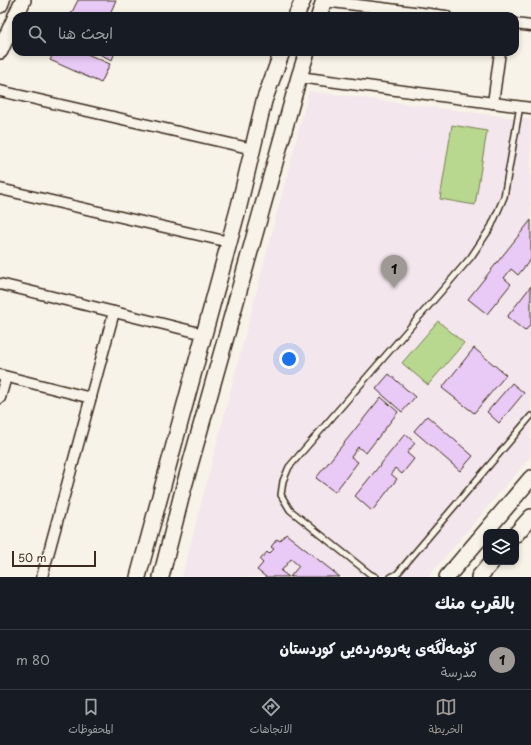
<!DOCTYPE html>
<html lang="ar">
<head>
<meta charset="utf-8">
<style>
	:root { --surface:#171b24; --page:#242831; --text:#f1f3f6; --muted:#9ea1a6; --line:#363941; --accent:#9f9995 }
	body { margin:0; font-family:"Playpen Sans","Playpen Sans Arabic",sans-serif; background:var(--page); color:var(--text); direction:rtl }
	.controls { position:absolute; right:12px; bottom:12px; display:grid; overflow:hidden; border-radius:8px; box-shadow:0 2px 6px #0003 }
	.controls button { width:36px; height:36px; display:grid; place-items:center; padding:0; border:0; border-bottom:1px solid var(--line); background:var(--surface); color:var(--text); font:20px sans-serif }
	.scale { position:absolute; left:12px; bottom:10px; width:84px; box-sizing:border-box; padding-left:4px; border:2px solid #3b2a1e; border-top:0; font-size:11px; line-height:14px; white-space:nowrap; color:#3b2a1e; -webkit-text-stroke:3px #f7f3e8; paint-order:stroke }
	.you { position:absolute; left:289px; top:359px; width:14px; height:14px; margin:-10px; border:3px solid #fff; border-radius:50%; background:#1a73e8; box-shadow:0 0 0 6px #1a73e833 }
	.badge { display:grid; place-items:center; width:26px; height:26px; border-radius:50%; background:var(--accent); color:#111; font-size:13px; font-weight:700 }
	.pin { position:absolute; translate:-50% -33px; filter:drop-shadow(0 1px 2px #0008) }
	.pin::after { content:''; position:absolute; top:21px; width:14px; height:12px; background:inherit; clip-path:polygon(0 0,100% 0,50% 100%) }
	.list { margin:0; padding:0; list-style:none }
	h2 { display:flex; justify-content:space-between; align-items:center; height:52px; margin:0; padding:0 16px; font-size:17px }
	h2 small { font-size:13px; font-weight:400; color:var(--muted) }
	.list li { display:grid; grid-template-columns:26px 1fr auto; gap:12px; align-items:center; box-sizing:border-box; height:60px; padding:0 16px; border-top:1px solid var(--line) }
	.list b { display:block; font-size:15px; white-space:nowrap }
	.list p { margin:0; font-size:13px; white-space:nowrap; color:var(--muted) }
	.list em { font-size:13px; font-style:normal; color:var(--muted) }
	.icon { flex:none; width:22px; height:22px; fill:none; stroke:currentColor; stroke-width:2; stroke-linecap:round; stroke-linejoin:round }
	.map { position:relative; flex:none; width:531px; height:577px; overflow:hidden; direction:ltr }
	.search { position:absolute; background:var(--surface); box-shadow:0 2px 6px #0003; left:12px; right:12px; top:12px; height:44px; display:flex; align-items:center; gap:10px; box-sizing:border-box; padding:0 14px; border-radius:12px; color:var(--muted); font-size:15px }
	.sheet { height:112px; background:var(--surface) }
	nav { display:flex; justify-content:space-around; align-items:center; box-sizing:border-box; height:56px; border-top:1px solid var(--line); background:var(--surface); font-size:11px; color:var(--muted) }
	nav a { display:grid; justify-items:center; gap:2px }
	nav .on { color:var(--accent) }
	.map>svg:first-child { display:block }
	.built { fill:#f3e6ec }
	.park { fill:#b8d78f; stroke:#7a8056 }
	.building { fill:#e9c9f5; stroke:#3b2a1e }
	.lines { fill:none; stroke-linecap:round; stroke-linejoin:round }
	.lane-casing { stroke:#3b2a1e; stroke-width:8 }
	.street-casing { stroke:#3b2a1e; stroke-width:13 }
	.secondary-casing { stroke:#3b2a1e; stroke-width:18 }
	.lane { stroke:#f7f3e8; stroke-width:5 }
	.street { stroke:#f7f3e8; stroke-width:10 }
	.secondary { stroke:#f7f3e8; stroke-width:15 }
</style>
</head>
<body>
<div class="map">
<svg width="531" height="577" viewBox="0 0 531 577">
	<rect width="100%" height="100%" fill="#f7f3e8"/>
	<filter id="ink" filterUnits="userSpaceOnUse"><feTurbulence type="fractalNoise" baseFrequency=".025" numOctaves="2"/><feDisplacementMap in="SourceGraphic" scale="8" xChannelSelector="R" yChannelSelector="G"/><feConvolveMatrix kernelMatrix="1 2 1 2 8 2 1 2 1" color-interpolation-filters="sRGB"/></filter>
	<g filter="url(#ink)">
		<path class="built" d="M309,91L531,120V456L428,577H182Z"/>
		<g class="park">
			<path d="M452,125L487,131L475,205L440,199Z"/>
			<path d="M438,321L464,343L428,385L402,363Z"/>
		</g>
		<g class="building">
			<path d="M78,0H116L109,16H70Z"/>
			<path d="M54,52H86L85,53L110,64L101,83L50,60Z"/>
			<path d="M95,52H115L112,60Z"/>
			<path d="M531,220V259L518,275L511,269L504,278L511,284L487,314L468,299Z"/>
			<path d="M531,286V324L525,331L507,317Z"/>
			<path d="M474,348L506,375L474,413L442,388Z"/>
			<path d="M389,374L415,397L402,412L376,389Z"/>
			<path d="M512,383L524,393L499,423L487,412Z"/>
			<path d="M381,397L398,412L366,453L358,447L351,457L358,462L335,492L316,478Z"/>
			<path d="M427,416L473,456L460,471L414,431Z"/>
			<path d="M405,434L415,443L407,453L414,459L402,474L395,468L391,474L397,479L372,511L355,496Z"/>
			<path d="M286,534L340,577H290L299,566L291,559L281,571L289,577H266L257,570L263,563L260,560L267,552L269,554L274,549L271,547L277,539L280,541Z"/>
		</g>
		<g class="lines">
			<g class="lane-casing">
				<g id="lane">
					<path d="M376,577L370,574L290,510L281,495L283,481L289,467L471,257L491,227L504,197L520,106"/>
					<path d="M391,577L397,574L531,416"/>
				</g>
			</g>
			<g class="street-casing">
				<g id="street">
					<path d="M324,1L446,16"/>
					<path d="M515,24L531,26"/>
					<path d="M299,77L531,108"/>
					<path d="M0,91L253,149"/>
					<path d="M493,103L500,52"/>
					<path d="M0,189L229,242"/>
					<path d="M0,284L204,334"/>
					<path d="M0,375L91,398"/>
					<path d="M0,398L6,377"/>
					<path d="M42,577L114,312"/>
				</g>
			</g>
			<g class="secondary-casing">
				<g id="secondary">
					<path d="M0,5L2,0"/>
					<path d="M16,16L23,0"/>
					<path d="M296,16L303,0"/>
					<path d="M319,16L324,0"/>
					<path d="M0,51L16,16"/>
					<path d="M516,534L531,517"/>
					<path d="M138,577L239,206L264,101L282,52"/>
					<path d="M161,577L183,490L299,77L307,52"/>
					<path d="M447,577L531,478"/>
					<path d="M479,577L492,562"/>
				</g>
			</g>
			<use href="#lane" class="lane"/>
			<use href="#street" class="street"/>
			<use href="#secondary" class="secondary"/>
		</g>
	</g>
</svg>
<div class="controls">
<button><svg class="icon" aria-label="layers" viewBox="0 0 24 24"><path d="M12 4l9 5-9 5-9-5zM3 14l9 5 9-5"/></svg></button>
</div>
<div class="scale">50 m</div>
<div class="you"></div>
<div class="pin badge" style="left:394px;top:288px">1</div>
<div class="search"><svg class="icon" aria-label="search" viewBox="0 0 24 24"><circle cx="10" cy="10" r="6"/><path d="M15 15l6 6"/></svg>ابحث هنا</div>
</div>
<section class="sheet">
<h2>بالقرب منك<small></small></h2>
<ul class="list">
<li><span class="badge">1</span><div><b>كۆمەڵگەی پەروەردەیی كوردستان</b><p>مدرسة</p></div><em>80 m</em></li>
</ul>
</section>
<nav>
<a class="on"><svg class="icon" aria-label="map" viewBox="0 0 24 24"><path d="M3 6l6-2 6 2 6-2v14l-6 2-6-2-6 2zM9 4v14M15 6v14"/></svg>الخريطة</a>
<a><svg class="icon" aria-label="directions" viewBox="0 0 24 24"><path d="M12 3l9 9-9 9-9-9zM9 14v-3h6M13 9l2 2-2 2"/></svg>الاتجاهات</a>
<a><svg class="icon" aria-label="saved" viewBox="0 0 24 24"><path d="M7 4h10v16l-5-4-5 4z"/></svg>المحفوظات</a>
</nav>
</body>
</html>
